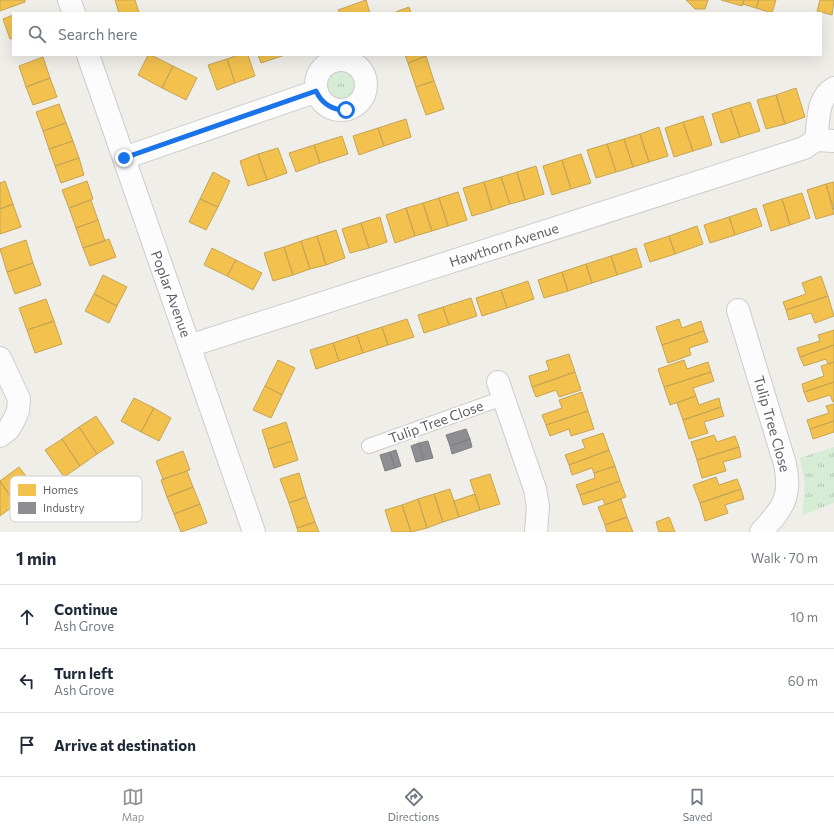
<!DOCTYPE html>
<meta charset="utf-8">
<style>
:root{--surface:#fff;--page:#f6f6f7;--text:#1f2937;--muted:#747a83;--line:#e0e1e3;--accent:#919395}
body{margin:0;font-family:Commissioner,sans-serif;background:var(--page);color:var(--text)}
.stop{position:absolute;width:12px;height:12px;margin:-9px;border:3px solid #1a73e8;border-radius:50%;background:#fff}
.stop.end{background:#1a73e8;border-color:#fff;box-shadow:0 1px 4px #0008}
.list{margin:0;padding:0;list-style:none}
h2{display:flex;justify-content:space-between;align-items:center;height:52px;margin:0;padding:0 16px;font-size:17px}
h2 small{font-size:13px;font-weight:400;color:var(--muted)}
.list li{display:grid;grid-template-columns:26px 1fr auto;gap:12px;align-items:center;box-sizing:border-box;height:64px;padding:0 16px;border-top:1px solid var(--line)}
.list b{display:block;font-size:15px;white-space:nowrap}
.list p{margin:0;font-size:13px;white-space:nowrap;color:var(--muted)}
.list em{font-size:13px;font-style:normal;color:var(--muted)}
.icon{flex:none;width:22px;height:22px;fill:none;stroke:currentColor;stroke-width:2;stroke-linecap:round;stroke-linejoin:round}
.map{position:relative;flex:none;width:834px;height:532px;overflow:hidden}
.search{position:absolute;background:var(--surface);box-shadow:0 4px 16px #0002;left:12px;right:12px;top:12px;height:44px;display:flex;align-items:center;gap:10px;box-sizing:border-box;padding:0 14px;border-radius:0px;color:var(--muted);font-size:15px}
.sheet{height:244px;background:var(--surface)}
nav{display:flex;justify-content:space-around;align-items:center;box-sizing:border-box;height:56px;border-top:1px solid var(--line);background:var(--surface);font-size:11px;color:var(--muted)}
nav a{display:grid;justify-items:center;gap:2px}
nav .on{color:var(--accent)}
.map>svg:first-child{display:block}
</style>
<div class="map">
<svg width="834" height="532" viewBox="0 0 834 532">
<defs>
<pattern id="grass-tufts" width="24" height="20" patternUnits="userSpaceOnUse"><rect width="24" height="20" fill="#d6ecd4"/><path d="M3 7l-1-3M5 7V3M7 7l1-3M15 17l-1-3M17 17v-4M19 17l1-3" fill="none" stroke="#b1c3b0"/></pattern>
</defs>
<rect width="100%" height="100%" fill="#efeee9"/>
<path fill="url(#grass-tufts)" d="M325 85a17 17 0 1 1 34 0a17 17 0 1 1-34 0Z
M 834,447 L 834,503 L 802,515 L 805,483 L 800,458 Z"/>
<path fill="#f2c14e" stroke="#c6a456" d="M 0,0 L 25,0 L 25,2 L 0,11 Z
M 115,0 L 135,0 L 139,13 L 119,13 Z
M 366,0 L 370,13 L 340,13 L 338,10 Z
M 686,0 L 708,0 L 705,9 L 695,9 Z
M 721,0 L 744,0 L 742,6 Z
M 744,0 L 759,0 L 756,8 L 743,4 Z
M 759,0 L 776,0 L 772,13 L 756,8 Z
M 820,0 L 834,0 L 832,15 L 817,11 Z
M 409,7 L 411,13 L 393,13 Z
M 13,15 L 13,38 L 10,39 L 3,19 Z
M 148,55 L 151,55 L 173,66 L 162,88 L 138,75 Z
M 238,55 L 248,55 L 255,76 L 235,83 L 227,59 Z
M 258,55 L 285,55 L 261,63 Z
M 405,55 L 425,55 L 426,56 L 408,63 Z
M 426,56 L 434,81 L 416,87 L 408,63 Z
M 43,57 L 50,78 L 26,87 L 19,66 Z
M 227,59 L 235,83 L 217,90 L 208,65 Z
M 173,66 L 197,78 L 186,100 L 162,88 Z
M 50,78 L 57,97 L 33,105 L 26,87 Z
M 434,81 L 444,109 L 426,115 L 416,87 Z
M 796,88 L 805,117 L 785,124 L 776,95 Z
M 776,95 L 785,124 L 766,129 L 757,100 Z
M 750,102 L 760,131 L 740,137 L 730,108 Z
M 59,104 L 66,123 L 43,131 L 36,112 Z
M 730,108 L 740,137 L 721,143 L 712,114 Z
M 703,116 L 712,145 L 693,151 L 683,122 Z
M 406,119 L 411,137 L 384,146 L 378,128 Z
M 683,122 L 693,151 L 674,157 L 665,128 Z
M 66,123 L 73,141 L 49,149 L 43,131 Z
M 659,127 L 668,156 L 649,162 L 640,134 Z
M 378,128 L 384,146 L 359,155 L 353,136 Z
M 640,134 L 649,162 L 633,167 L 624,139 Z
M 342,136 L 348,154 L 320,163 L 314,145 Z
M 624,139 L 633,167 L 616,172 L 607,144 Z
M 73,141 L 79,158 L 55,166 L 49,149 Z
M 607,144 L 616,172 L 596,178 L 587,150 Z
M 314,145 L 320,163 L 296,172 L 289,153 Z
M 278,148 L 287,173 L 267,180 L 258,154 Z
M 258,154 L 267,180 L 248,186 L 240,161 Z
M 581,154 L 591,183 L 571,189 L 562,160 Z
M 79,158 L 84,175 L 61,183 L 55,166 Z
M 562,160 L 571,189 L 552,195 L 543,166 Z
M 536,166 L 544,194 L 525,200 L 517,172 Z
M 213,172 L 230,181 L 218,207 L 200,199 Z
M 517,172 L 525,200 L 510,204 L 501,177 Z
M 501,177 L 510,204 L 492,210 L 484,182 Z
M 5,181 L 13,204 L 0,209 L 0,183 Z
M 87,181 L 93,199 L 69,208 L 62,190 Z
M 484,182 L 492,210 L 472,216 L 463,188 Z
M 834,182 L 834,210 L 826,184 Z
M 826,184 L 834,214 L 816,219 L 807,190 Z
M 458,192 L 467,220 L 448,226 L 439,198 Z
M 802,193 L 810,218 L 790,225 L 782,199 Z
M 439,198 L 448,226 L 432,231 L 423,203 Z
M 200,199 L 218,207 L 206,230 L 189,222 Z
M 782,199 L 790,225 L 771,231 L 763,205 Z
M 91,200 L 98,220 L 76,228 L 69,208 Z
M 423,203 L 432,231 L 415,236 L 406,208 Z
M 13,204 L 21,227 L 0,234 L 0,209 Z
M 406,208 L 415,236 L 395,243 L 386,215 Z
M 756,208 L 762,226 L 735,235 L 729,217 Z
M 380,217 L 387,242 L 369,248 L 361,223 Z
M 729,217 L 735,235 L 710,243 L 704,225 Z
M 98,220 L 105,241 L 83,248 L 76,228 Z
M 361,223 L 369,248 L 350,253 L 342,229 Z
M 697,226 L 703,244 L 675,254 L 669,236 Z
M 336,230 L 345,258 L 326,265 L 317,236 Z
M 317,236 L 326,265 L 310,269 L 301,241 Z
M 669,236 L 675,254 L 650,262 L 644,244 Z
M 109,239 L 116,257 L 90,266 L 83,248 Z
M 26,240 L 33,263 L 7,272 L 0,249 Z
M 301,241 L 310,269 L 293,275 L 284,247 Z
M 284,247 L 293,275 L 273,281 L 264,253 Z
M 212,248 L 236,260 L 227,276 L 204,265 Z
M 636,248 L 642,267 L 617,275 L 611,256 Z
M 611,256 L 617,275 L 592,283 L 586,264 Z
M 236,260 L 262,273 L 253,290 L 227,276 Z
M 33,263 L 41,285 L 15,294 L 7,272 Z
M 586,264 L 592,283 L 568,291 L 562,272 Z
M 562,272 L 568,291 L 544,298 L 538,280 Z
M 103,275 L 127,287 L 117,306 L 94,294 Z
M 821,276 L 828,296 L 786,310 L 783,302 L 806,294 L 802,283 Z
M 528,281 L 534,299 L 507,308 L 501,290 Z
M 501,290 L 507,308 L 482,316 L 476,298 Z
M 94,294 L 117,306 L 109,323 L 85,311 Z
M 828,296 L 834,316 L 815,323 L 811,313 L 789,320 L 786,310 Z
M 471,298 L 477,316 L 449,325 L 443,307 Z
M 46,299 L 54,321 L 27,330 L 19,308 Z
M 443,307 L 449,325 L 424,333 L 418,315 Z
M 407,319 L 414,337 L 388,345 L 382,327 Z
M 679,319 L 682,328 L 701,321 L 704,331 L 662,345 L 656,327 Z
M 54,321 L 62,344 L 35,353 L 27,330 Z
M 382,327 L 388,345 L 363,353 L 357,335 Z
M 834,330 L 834,345 L 800,357 L 797,348 L 820,341 L 818,335 Z
M 704,331 L 708,342 L 689,348 L 691,355 L 668,363 L 662,345 Z
M 357,335 L 363,353 L 339,361 L 333,343 Z
M 333,343 L 339,361 L 316,369 L 310,350 Z
M 834,345 L 834,362 L 828,364 L 826,359 L 804,366 L 800,357 Z
M 569,354 L 575,372 L 532,387 L 529,376 L 549,370 L 546,361 Z
M 278,360 L 295,368 L 282,395 L 265,386 Z
M 684,360 L 687,369 L 708,362 L 711,372 L 664,387 L 658,369 Z
M 834,362 L 834,382 L 804,392 L 802,384 L 824,376 L 821,366 Z
M 575,372 L 581,390 L 559,397 L 556,390 L 536,397 L 532,387 Z
M 711,372 L 714,381 L 693,388 L 696,396 L 670,405 L 664,387 Z
M 834,382 L 834,402 L 833,402 L 830,395 L 808,402 L 804,392 Z
M 265,386 L 282,395 L 271,418 L 253,410 Z
M 582,392 L 588,411 L 546,425 L 542,415 L 562,408 L 559,400 Z
M 696,396 L 699,405 L 719,398 L 721,407 L 683,420 L 677,403 Z
M 134,398 L 154,408 L 141,432 L 121,421 Z
M 834,404 L 834,421 L 810,429 L 807,420 L 829,413 L 826,406 Z
M 721,407 L 724,416 L 704,422 L 708,433 L 689,439 L 683,420 Z
M 154,408 L 171,418 L 159,441 L 141,432 Z
M 588,411 L 594,429 L 571,436 L 569,429 L 550,436 L 546,425 Z
M 96,416 L 114,443 L 97,454 L 79,427 Z
M 834,421 L 834,432 L 813,439 L 810,429 Z
M 286,422 L 292,441 L 268,449 L 262,430 Z
M 79,427 L 97,454 L 80,466 L 62,439 Z
M 603,433 L 609,450 L 569,465 L 565,455 L 585,448 L 582,440 Z
M 714,435 L 717,442 L 735,436 L 739,447 L 697,460 L 691,442 Z
M 62,439 L 80,466 L 64,477 L 45,450 Z
M 292,441 L 298,460 L 274,468 L 268,449 Z
M 739,447 L 741,457 L 723,462 L 726,471 L 702,478 L 697,460 Z
M 609,450 L 615,466 L 594,473 L 592,468 L 572,475 L 569,465 Z
M 183,451 L 190,470 L 163,479 L 156,461 Z
M 615,466 L 620,481 L 580,495 L 576,485 L 595,478 L 594,473 Z
M 19,467 L 36,489 L 16,504 L 0,481 Z
M 187,471 L 193,487 L 167,497 L 161,480 Z
M 299,473 L 306,497 L 289,503 L 280,479 Z
M 490,474 L 500,504 L 480,510 L 470,480 Z
M 716,477 L 719,485 L 737,479 L 741,489 L 700,503 L 693,485 Z
M 620,481 L 626,497 L 605,505 L 603,499 L 583,505 L 580,495 Z
M 0,482 L 16,504 L 0,516 Z
M 193,487 L 200,504 L 174,514 L 167,497 Z
M 450,489 L 459,517 L 443,522 L 434,494 Z
M 741,489 L 744,499 L 725,505 L 728,513 L 705,521 L 700,503 Z
M 434,494 L 443,522 L 427,528 L 418,499 Z
M 475,494 L 480,510 L 459,517 L 454,501 Z
M 306,497 L 315,522 L 297,528 L 289,503 Z
M 418,499 L 427,528 L 411,532 L 402,505 Z
M 621,499 L 627,517 L 605,525 L 598,507 Z
M 200,504 L 207,523 L 181,532 L 174,514 Z
M 402,505 L 411,532 L 392,532 L 385,510 Z
M 627,517 L 633,532 L 607,532 L 605,525 Z
M 669,517 L 675,532 L 659,532 L 656,522 Z
M 315,522 L 319,532 L 298,532 L 297,528 Z"/>
<path fill="#8d8d92" stroke="#7f8085" d="M 466,429 L 470,439 L 450,446 L 446,435 Z
M 470,439 L 472,447 L 452,454 L 450,446 Z
M 428,441 L 433,458 L 424,460 L 419,443 Z
M 419,443 L 424,460 L 416,462 L 411,446 Z
M 396,450 L 401,466 L 395,468 L 390,452 Z
M 390,452 L 395,468 L 385,471 L 380,455 Z"/>
<g fill="none" stroke-linecap="round" stroke-linejoin="round">
<defs>
<path id="lane" d="M 369,446 L 503,398"/>
<path id="street" d="M 69,0 L 74,13
M 88,55 L 254,532
M316 85a25 25 0 1 1 50 0a25 25 0 1 1-50 0Z
M 816,140 C 819,122 816,98 834,88
M 124,158 L 317,91
M 738,310 L 785,464 C 792,497 783,508 761,532
M 189,346 L 804,148 L 816,140 L 834,141
M 0,358 L 19,399 L 18,411 L 14,420 L 8,430 L 0,436
M 498,382 L 535,489 L 538,506 L 536,532"/>
</defs>
<use href="#lane" stroke="#cccccb" stroke-width="16"/>
<use href="#street" stroke="#cccccb" stroke-width="24"/>
<use href="#lane" stroke="#fdfcfc" stroke-width="14"/>
<use href="#street" stroke="#fdfcfc" stroke-width="22"/>
</g>
<g fill="none" stroke-linecap="round" stroke-linejoin="round">
<path stroke="#1a73e8" stroke-width="5" d="M 124,158 L 316,91 C 322,104 332,110 346,110"/>
</g>
<g text-anchor="middle" stroke-width="4" stroke-linejoin="round" paint-order="stroke">
<g font-size="14" fill="#5e6268" stroke="#fff">
<text transform="translate(504 245) rotate(-18)" y="5">Hawthorn Avenue</text>
<text transform="translate(171 294) rotate(70)" y="5">Poplar Avenue</text>
<text transform="translate(436 422) rotate(-20)" y="5">Tulip Tree Close</text>
<text transform="translate(772 424) rotate(74)" y="5">Tulip Tree Close</text>
</g>
</g>
<rect x="10" y="476" width="132" height="46" rx="6" fill="#fff" stroke="#cfd0d2" stroke-width="1"/>
<rect x="18" y="484" width="18" height="12" fill="#f2c14e"/>
<rect x="18" y="502" width="18" height="12" fill="#8d8d92"/>
<g font-size="11" fill="#5e6268">
<text x="43" y="494">Homes</text>
<text x="43" y="512">Industry</text>
</g>
</svg>
<div class="stop" style="left:346px;top:110px"></div>
<div class="stop end" style="left:124px;top:158px"></div>
<div class="search"><svg class="icon" aria-label="search" viewBox="0 0 24 24"><circle cx="10" cy="10" r="6"/><path d="M15 15l6 6"/></svg>Search here</div>
</div>
<section class="sheet">
<h2>1 min<small>Walk · 70 m</small></h2>
<ul class="list">
<li><svg class="icon" aria-label="ahead" viewBox="0 0 24 24"><path d="M12 20V5M6 11l6-6 6 6"/></svg><div><b>Continue</b><p>Ash Grove</p></div><em>10 m</em></li>
<li><svg class="icon" aria-label="left" viewBox="0 0 24 24"><path d="M17 20v-9H6M10 6l-5 5 5 5"/></svg><div><b>Turn left</b><p>Ash Grove</p></div><em>60 m</em></li>
<li><svg class="icon" aria-label="arrive" viewBox="0 0 24 24"><path d="M6 21V4h12l-3 4 3 4H6"/></svg><div><b>Arrive at destination</b></div></li>
</ul>
</section>
<nav>
<a class="on"><svg class="icon" aria-label="map" viewBox="0 0 24 24"><path d="M3 6l6-2 6 2 6-2v14l-6 2-6-2-6 2zM9 4v14M15 6v14"/></svg>Map</a>
<a><svg class="icon" aria-label="directions" viewBox="0 0 24 24"><path d="M12 3l9 9-9 9-9-9zM9 14v-3h6M13 9l2 2-2 2"/></svg>Directions</a>
<a><svg class="icon" aria-label="saved" viewBox="0 0 24 24"><path d="M7 4h10v16l-5-4-5 4z"/></svg>Saved</a>
</nav>
